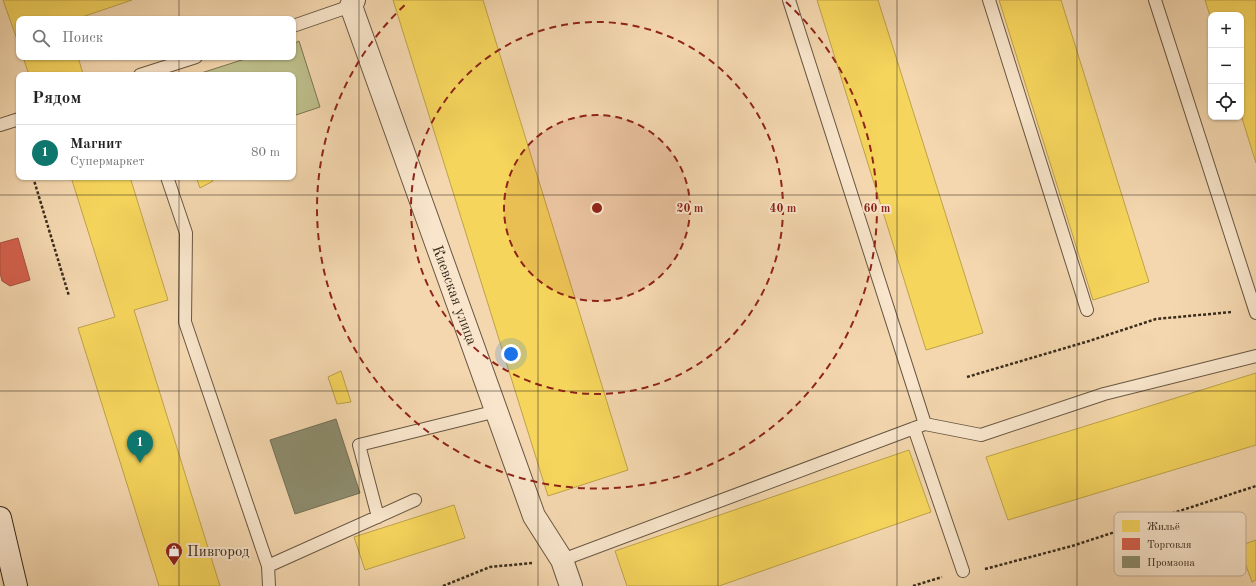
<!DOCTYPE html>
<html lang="ru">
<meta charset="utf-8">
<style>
:root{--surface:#fff;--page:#f2f2f2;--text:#222;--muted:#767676;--line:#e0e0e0;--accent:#0f766e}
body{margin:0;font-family:"Old Standard TT",serif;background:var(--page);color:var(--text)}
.controls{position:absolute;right:12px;top:12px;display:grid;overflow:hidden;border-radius:8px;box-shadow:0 1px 3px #0004}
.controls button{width:36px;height:36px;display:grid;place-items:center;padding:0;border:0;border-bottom:1px solid var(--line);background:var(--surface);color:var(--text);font:20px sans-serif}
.you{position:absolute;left:511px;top:354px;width:14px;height:14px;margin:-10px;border:3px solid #fff;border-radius:50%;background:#1a73e8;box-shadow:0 0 0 6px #1a73e833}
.badge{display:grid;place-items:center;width:26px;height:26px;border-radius:50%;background:var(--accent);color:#fff;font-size:13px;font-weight:700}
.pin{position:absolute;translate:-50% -33px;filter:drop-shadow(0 1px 2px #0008)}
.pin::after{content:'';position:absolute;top:21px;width:14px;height:12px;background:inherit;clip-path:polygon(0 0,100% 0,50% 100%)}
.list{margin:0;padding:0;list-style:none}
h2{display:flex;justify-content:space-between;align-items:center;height:52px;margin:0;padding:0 16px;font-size:17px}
h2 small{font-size:13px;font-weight:400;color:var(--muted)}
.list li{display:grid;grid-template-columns:26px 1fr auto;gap:12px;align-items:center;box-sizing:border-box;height:56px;padding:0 16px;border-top:1px solid var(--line)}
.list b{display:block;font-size:15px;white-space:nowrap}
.list p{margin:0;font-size:13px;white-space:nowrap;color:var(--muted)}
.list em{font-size:13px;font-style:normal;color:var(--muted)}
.icon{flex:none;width:22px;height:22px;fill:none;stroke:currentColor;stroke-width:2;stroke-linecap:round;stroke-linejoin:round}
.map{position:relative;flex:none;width:1256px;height:586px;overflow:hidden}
.search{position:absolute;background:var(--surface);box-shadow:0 1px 3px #0004;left:16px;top:16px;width:280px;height:44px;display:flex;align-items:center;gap:10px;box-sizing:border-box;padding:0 14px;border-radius:8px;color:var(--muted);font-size:15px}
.panel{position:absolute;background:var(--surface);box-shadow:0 1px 3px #0004;left:16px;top:72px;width:280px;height:108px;border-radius:8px}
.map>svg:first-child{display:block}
</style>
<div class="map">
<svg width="1256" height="586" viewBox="0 0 1256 586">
<rect width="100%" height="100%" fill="#f4d7af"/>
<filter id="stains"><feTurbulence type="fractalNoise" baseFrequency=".005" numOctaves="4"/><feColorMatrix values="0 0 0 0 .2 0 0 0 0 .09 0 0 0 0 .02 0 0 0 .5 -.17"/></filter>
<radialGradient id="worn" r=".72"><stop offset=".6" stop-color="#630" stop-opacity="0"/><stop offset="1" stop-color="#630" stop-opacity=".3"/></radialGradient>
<path fill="#bdbe8a" stroke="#7b7554" d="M 299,41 L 320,107 L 293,116 L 293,75 L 195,75 L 251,57 L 293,57 L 293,44 Z"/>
<path fill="#f6d55c" stroke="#bda249" d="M 3,0 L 132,0 L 76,19 L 19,19 L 19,45 Z
M 393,0 L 483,0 L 628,470 L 548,496 Z
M 817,0 L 878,0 L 983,333 L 926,350 Z
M 999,0 L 1061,0 L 1149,282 L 1093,300 Z
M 1205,0 L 1256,0 L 1256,163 L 1241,115 L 1241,15 L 1211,15 L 1211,19 Z
M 23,57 L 78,57 L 83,74 L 79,75 L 29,75 Z
M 71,177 L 130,177 L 168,300 L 134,310 L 220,586 L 159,586 L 78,328 L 115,317 Z
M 196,177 L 211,177 L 213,181 L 200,188 Z
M 341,371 L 351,402 L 337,404 L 328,377 Z
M 1256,373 L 1256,445 L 1008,520 L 986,457 Z
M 909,450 L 931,512 L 719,586 L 627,586 L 615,551 Z
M 454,505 L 465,538 L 365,570 L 354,537 Z
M 1256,540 L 1256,580 L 1252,582 L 1239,546 Z"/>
<path fill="#d6604d" stroke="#a7503f" d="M 18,238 L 30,280 L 10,286 L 2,281 L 0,273 L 0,243 Z"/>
<path fill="#8c8c6e" stroke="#736f56" d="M 336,419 L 360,493 L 295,514 L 270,440 Z"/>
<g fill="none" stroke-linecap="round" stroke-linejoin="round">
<defs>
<path id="service" d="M 789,0 L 925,424
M 989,0 L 1087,310
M 1155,0 L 1256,313
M 293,26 L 351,6
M 140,75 L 196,57
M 0,125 L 19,119
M 167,177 L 186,233 L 185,322 L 268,566 L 269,586
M 914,428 L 963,571
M 378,517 L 359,445 L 497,411
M 562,560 L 925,424 L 981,435 L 1104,394 L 1256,356
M 268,566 L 415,500"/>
<path id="minor" d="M 354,0 L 351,6 L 534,516 L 562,560 L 571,586"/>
<path id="secondary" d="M 0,518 L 16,586"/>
</defs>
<use href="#service" stroke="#685742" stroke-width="14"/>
<use href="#minor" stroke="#685742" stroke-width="24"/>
<use href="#secondary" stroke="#392c1d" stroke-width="24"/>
<path stroke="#392c1d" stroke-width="2.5" stroke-dasharray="3 2" stroke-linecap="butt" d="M 33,177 L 69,296
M 967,377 L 1089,341 L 1156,319 L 1232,312
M 985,569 L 1072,546 L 1256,486
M 443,586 L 490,567 L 532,563
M 913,586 L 942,577"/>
<use href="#service" stroke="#f8e5cb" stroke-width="12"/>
<use href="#minor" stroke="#f8e5cb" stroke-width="22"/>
<use href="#secondary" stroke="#f8e5cb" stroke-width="22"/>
</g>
<path fill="none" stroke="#392c1d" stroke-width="1" stroke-opacity="0.55" d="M 179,0 L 179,19M 359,0 L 359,586M 538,0 L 538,586M 718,0 L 718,586M 897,0 L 897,586M 1077,0 L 1077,586M 179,57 L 179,75M 179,177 L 179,586M 0,195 L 1256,195M 0,391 L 1256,391"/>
<circle cx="597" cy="208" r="93" fill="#8f2418" fill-opacity=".12"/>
<g fill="none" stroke="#8f2418" stroke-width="2" stroke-dasharray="7 5">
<circle cx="597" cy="208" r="93"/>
<circle cx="597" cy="208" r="186"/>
<path d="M786 2A280 280 0 1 1 408 2"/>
</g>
<defs>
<symbol id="shop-pin" viewBox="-11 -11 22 30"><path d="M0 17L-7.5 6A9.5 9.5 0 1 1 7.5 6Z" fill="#8f2418" stroke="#f8e5cb"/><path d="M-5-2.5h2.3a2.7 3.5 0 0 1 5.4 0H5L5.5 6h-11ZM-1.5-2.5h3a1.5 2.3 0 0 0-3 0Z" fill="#fff"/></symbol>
</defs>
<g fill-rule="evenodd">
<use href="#shop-pin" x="164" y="541" width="20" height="27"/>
</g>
<g text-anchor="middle" stroke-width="4" stroke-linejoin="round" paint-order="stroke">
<g font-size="15" fill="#392c1d" stroke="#f8e5cb">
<text transform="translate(455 295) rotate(70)" y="5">Киевская улица</text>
</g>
<g font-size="15" fill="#392c1d" stroke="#f8e5cb" text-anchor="start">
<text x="187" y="556">Пивгород</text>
</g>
</g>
<rect x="1114" y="512" width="132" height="64" rx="6" fill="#f8e5cb" stroke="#bfae97" stroke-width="1"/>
<rect x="1122" y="520" width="18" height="12" fill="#f6d55c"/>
<rect x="1122" y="538" width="18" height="12" fill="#d6604d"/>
<rect x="1122" y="556" width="18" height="12" fill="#8c8c6e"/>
<g font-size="11" fill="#392c1d">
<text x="1147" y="530">Жильё</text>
<text x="1147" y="548">Торговля</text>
<text x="1147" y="566">Промзона</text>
</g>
<circle cx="597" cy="208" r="6" fill="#8f2418" stroke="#f8e5cb" stroke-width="2"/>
<g font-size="12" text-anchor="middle" font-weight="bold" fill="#8f2418" stroke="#f8e5cb" stroke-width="4" stroke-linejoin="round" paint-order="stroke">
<text x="690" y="212">20 m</text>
<text x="783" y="212">40 m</text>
<text x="877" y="212">60 m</text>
</g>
<rect width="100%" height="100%" filter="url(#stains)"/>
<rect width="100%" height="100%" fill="url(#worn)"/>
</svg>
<div class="controls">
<button>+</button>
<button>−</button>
<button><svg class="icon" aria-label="locate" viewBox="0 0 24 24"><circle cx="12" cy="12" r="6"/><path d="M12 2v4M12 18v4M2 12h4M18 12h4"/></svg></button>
</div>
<div class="you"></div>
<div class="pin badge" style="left:140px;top:463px">1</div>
<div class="search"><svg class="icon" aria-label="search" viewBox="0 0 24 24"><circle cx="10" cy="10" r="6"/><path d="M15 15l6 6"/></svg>Поиск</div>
<section class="panel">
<h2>Рядом<small></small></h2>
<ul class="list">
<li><span class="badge">1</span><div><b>Магнит</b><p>Супермаркет</p></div><em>80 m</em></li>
</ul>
</section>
</div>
